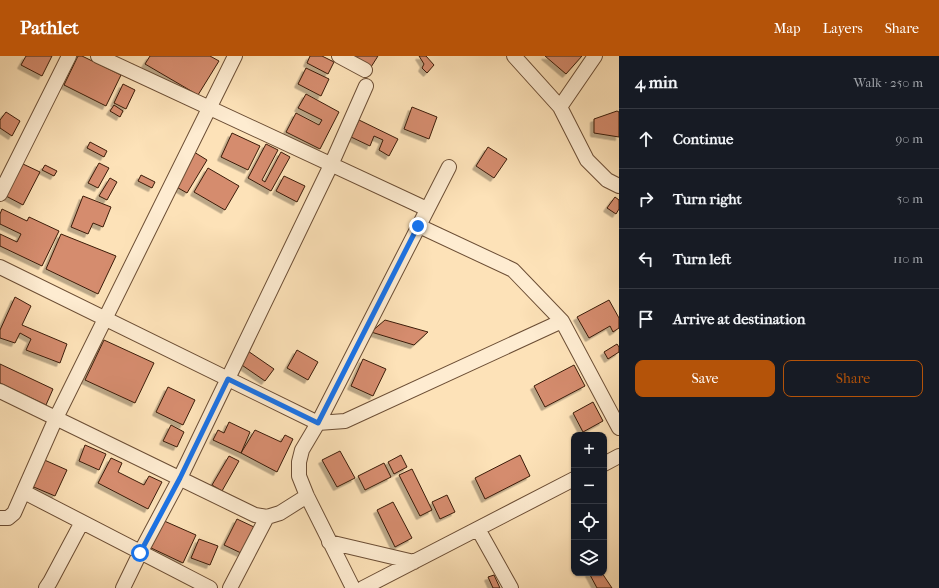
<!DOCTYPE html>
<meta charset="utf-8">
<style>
:root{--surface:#171b24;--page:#20242c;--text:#f1f3f6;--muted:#9ea1a6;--line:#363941;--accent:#b45309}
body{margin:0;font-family:"IM FELL French Canon",serif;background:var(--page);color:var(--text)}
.controls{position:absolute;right:12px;bottom:12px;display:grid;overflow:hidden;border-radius:8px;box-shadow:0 1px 3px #0004}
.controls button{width:36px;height:36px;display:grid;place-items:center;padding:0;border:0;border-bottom:1px solid var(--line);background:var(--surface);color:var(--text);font:20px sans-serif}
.stop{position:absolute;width:12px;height:12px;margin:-9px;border:3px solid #1a73e8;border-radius:50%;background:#fff}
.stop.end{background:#1a73e8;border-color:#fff;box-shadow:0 1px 4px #0008}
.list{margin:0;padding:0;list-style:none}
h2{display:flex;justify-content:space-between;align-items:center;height:52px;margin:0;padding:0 16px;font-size:17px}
h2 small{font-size:13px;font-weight:400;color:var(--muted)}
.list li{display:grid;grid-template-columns:26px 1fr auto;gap:12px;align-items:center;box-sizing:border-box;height:60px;padding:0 16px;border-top:1px solid var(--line)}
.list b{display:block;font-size:15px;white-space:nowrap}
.list em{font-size:13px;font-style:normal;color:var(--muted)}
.actions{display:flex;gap:8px;padding:12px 16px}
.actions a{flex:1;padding:9px 0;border:1px solid var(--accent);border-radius:8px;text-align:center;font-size:14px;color:var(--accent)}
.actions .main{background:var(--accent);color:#fff}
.icon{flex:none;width:22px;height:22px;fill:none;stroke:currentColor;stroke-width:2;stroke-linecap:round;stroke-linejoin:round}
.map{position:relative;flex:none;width:619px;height:532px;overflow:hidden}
header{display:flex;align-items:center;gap:24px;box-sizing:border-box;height:56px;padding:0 20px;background:var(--accent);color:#fff}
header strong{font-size:19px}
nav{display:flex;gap:22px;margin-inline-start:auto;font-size:14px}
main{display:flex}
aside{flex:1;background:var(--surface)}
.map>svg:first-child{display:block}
</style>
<header>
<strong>Pathlet</strong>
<nav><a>Map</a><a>Layers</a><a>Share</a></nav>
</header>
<main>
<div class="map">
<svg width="619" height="532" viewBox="0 0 619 532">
<defs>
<filter id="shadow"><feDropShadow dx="-3.5" dy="3.5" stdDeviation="0" flood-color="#0004"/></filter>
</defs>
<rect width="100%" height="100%" fill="#fde2b8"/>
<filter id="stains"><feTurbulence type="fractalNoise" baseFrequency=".005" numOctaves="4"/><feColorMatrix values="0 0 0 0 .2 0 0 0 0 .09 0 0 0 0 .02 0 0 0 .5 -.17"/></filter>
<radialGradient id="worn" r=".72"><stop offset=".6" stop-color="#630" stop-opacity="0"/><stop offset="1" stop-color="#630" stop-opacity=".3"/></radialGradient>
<path fill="#d58c6e" stroke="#3b1c09" filter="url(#shadow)" d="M 26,0 L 52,0 L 42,20 L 21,9 Z
M 78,0 L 82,0 L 121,19 L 106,50 L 64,29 Z
M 150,0 L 210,0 L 219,5 L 198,39 L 145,8 Z
M 310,0 L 322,0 L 334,6 L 328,18 L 307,7 Z
M 354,0 L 378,0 L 371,11 Z
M 419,0 L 426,0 L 434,9 L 427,17 L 422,12 L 424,8 Z
M 545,0 L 582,0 L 566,18 Z
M 306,12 L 329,23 L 321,40 L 298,28 Z
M 123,28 L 135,34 L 126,53 L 114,47 Z
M 306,38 L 339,56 L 320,93 L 286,76 L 296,57 L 319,69 L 322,64 L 298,52 Z
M 114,49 L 123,55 L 120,61 L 110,55 Z
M 412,51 L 437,61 L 429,83 L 404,73 Z
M 617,55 L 619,56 L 619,81 L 594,77 L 594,63 Z
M 6,56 L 20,65 L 12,80 L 0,72 L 0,64 Z
M 359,64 L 398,83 L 389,100 L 379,94 L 383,84 L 374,80 L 370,90 L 351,81 Z
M 232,77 L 260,90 L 248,114 L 221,101 Z
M 90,86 L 107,95 L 104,101 L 87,92 Z
M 266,88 L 278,94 L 262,124 L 265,126 L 281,96 L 290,101 L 271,135 L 248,122 Z
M 488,91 L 507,103 L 494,122 L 476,110 Z
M 194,96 L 207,104 L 187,137 L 173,129 Z
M 99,107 L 109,112 L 98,132 L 88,127 Z
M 23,108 L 40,116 L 23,149 L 6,140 Z
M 45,109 L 57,115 L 54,120 L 42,114 Z
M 208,112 L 239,130 L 225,154 L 194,136 Z
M 141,119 L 155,126 L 152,132 L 138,125 Z
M 284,120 L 305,130 L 297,146 L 276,135 Z
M 110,122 L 117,126 L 107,144 L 99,140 Z
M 83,140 L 111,151 L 103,171 L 93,167 L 88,178 L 71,171 Z
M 615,141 L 619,144 L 619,153 L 616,158 L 607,152 Z
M 2,153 L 27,165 L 29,161 L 59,175 L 42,210 L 0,190 L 0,178 L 17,186 L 21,178 L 0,168 L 0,158 Z
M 61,178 L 116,200 L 98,238 L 46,213 Z
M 15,241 L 31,250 L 22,269 L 67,288 L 60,307 L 26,294 L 31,283 L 20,277 L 15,287 L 0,282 L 0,274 Z
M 609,244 L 619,262 L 619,272 L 613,276 L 610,270 L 589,282 L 577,261 Z
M 385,264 L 428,276 L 414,289 L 371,276 Z
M 104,284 L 154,307 L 135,347 L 85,324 Z
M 617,288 L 619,291 L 619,296 L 608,303 L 604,296 Z
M 245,293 L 274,313 L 265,325 L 236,305 Z
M 297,294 L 318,306 L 308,324 L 287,312 Z
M 363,303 L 386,313 L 373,340 L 351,330 Z
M 0,308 L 53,333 L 46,349 L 0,327 Z
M 574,309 L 585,330 L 545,351 L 534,330 Z
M 168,331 L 195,344 L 183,369 L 156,356 Z
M 593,346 L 603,365 L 583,376 L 573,357 Z
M 229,366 L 250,376 L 241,397 L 213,384 L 218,374 L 224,377 Z
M 171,369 L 184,376 L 177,391 L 163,385 Z
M 255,374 L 281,386 L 285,379 L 293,383 L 277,416 L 241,397 Z
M 85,389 L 106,398 L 99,414 L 79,405 Z
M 340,395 L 355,422 L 337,431 L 322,404 Z
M 401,399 L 407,411 L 394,418 L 388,406 Z
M 520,399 L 530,420 L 485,443 L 475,422 Z
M 229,400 L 239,405 L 222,435 L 212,429 Z
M 40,402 L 67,414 L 55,440 L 29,429 Z
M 111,402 L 122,407 L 118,416 L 144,429 L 149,420 L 162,426 L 148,453 L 98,427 Z
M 384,407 L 391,421 L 365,434 L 358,420 Z
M 412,413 L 432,454 L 420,460 L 399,419 Z
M 447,439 L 455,456 L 440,463 L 432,446 Z
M 393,446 L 412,482 L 395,491 L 377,454 Z
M 237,463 L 254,471 L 241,497 L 224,489 Z
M 162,464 L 196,479 L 183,507 L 149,491 Z
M 199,483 L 218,490 L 210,509 L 191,502 Z
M 589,517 L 602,517 L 612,532 L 597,532 Z
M 494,519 L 500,532 L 493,532 L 488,521 Z"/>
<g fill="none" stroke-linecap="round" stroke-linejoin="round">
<defs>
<path id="street" d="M 98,0 L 427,153
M 339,0 L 365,14
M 514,0 L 560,51 L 587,104 L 607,124 L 619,130
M 560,51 L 595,0
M 0,138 L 69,0
M 419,170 L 513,214 L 562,265 L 619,372
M 0,211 L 318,367 L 345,365 L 562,265
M 0,335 L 255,459 L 267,461 L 280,457 L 307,440
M 604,408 L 619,400
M 24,436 L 210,532
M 0,462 L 8,462 L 14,457 L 56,362 L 235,0
M 478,473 L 511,532
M 329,486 L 414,506
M 46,532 L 50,526 L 82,466
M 123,532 L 140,497 L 180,422 L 331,109 L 366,30
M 230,532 L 267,461
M 353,532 L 307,440 L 299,420 L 299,406 L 302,394 L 318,367 L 449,111
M 363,532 L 574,423"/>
</defs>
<use href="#street" stroke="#6c4e35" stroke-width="16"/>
<use href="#street" stroke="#feecd1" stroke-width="14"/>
</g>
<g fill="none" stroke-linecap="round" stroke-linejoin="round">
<path stroke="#1a73e8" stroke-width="5" d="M 140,497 L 180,422 L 228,323 L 318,367 L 418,170"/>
</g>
<rect width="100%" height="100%" filter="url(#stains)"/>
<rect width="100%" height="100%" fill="url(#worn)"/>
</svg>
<div class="controls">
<button>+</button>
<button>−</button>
<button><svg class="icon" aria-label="locate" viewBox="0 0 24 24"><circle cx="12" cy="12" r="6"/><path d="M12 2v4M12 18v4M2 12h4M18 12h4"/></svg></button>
<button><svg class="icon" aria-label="layers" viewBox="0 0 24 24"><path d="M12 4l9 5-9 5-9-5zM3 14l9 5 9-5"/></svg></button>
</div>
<div class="stop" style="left:140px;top:497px"></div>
<div class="stop end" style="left:418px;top:170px"></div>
</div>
<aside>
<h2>4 min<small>Walk · 250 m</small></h2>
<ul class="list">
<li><svg class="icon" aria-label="ahead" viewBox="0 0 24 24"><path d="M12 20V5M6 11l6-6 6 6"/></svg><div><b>Continue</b></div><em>90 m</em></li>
<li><svg class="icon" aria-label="right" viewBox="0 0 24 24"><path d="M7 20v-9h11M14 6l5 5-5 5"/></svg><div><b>Turn right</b></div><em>50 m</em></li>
<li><svg class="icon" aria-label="left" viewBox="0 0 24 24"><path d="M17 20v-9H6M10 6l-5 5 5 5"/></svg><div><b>Turn left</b></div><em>110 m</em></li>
<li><svg class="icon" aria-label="arrive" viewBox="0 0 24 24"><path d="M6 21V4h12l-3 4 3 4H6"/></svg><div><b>Arrive at destination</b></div></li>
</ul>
<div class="actions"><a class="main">Save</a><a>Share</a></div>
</aside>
</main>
